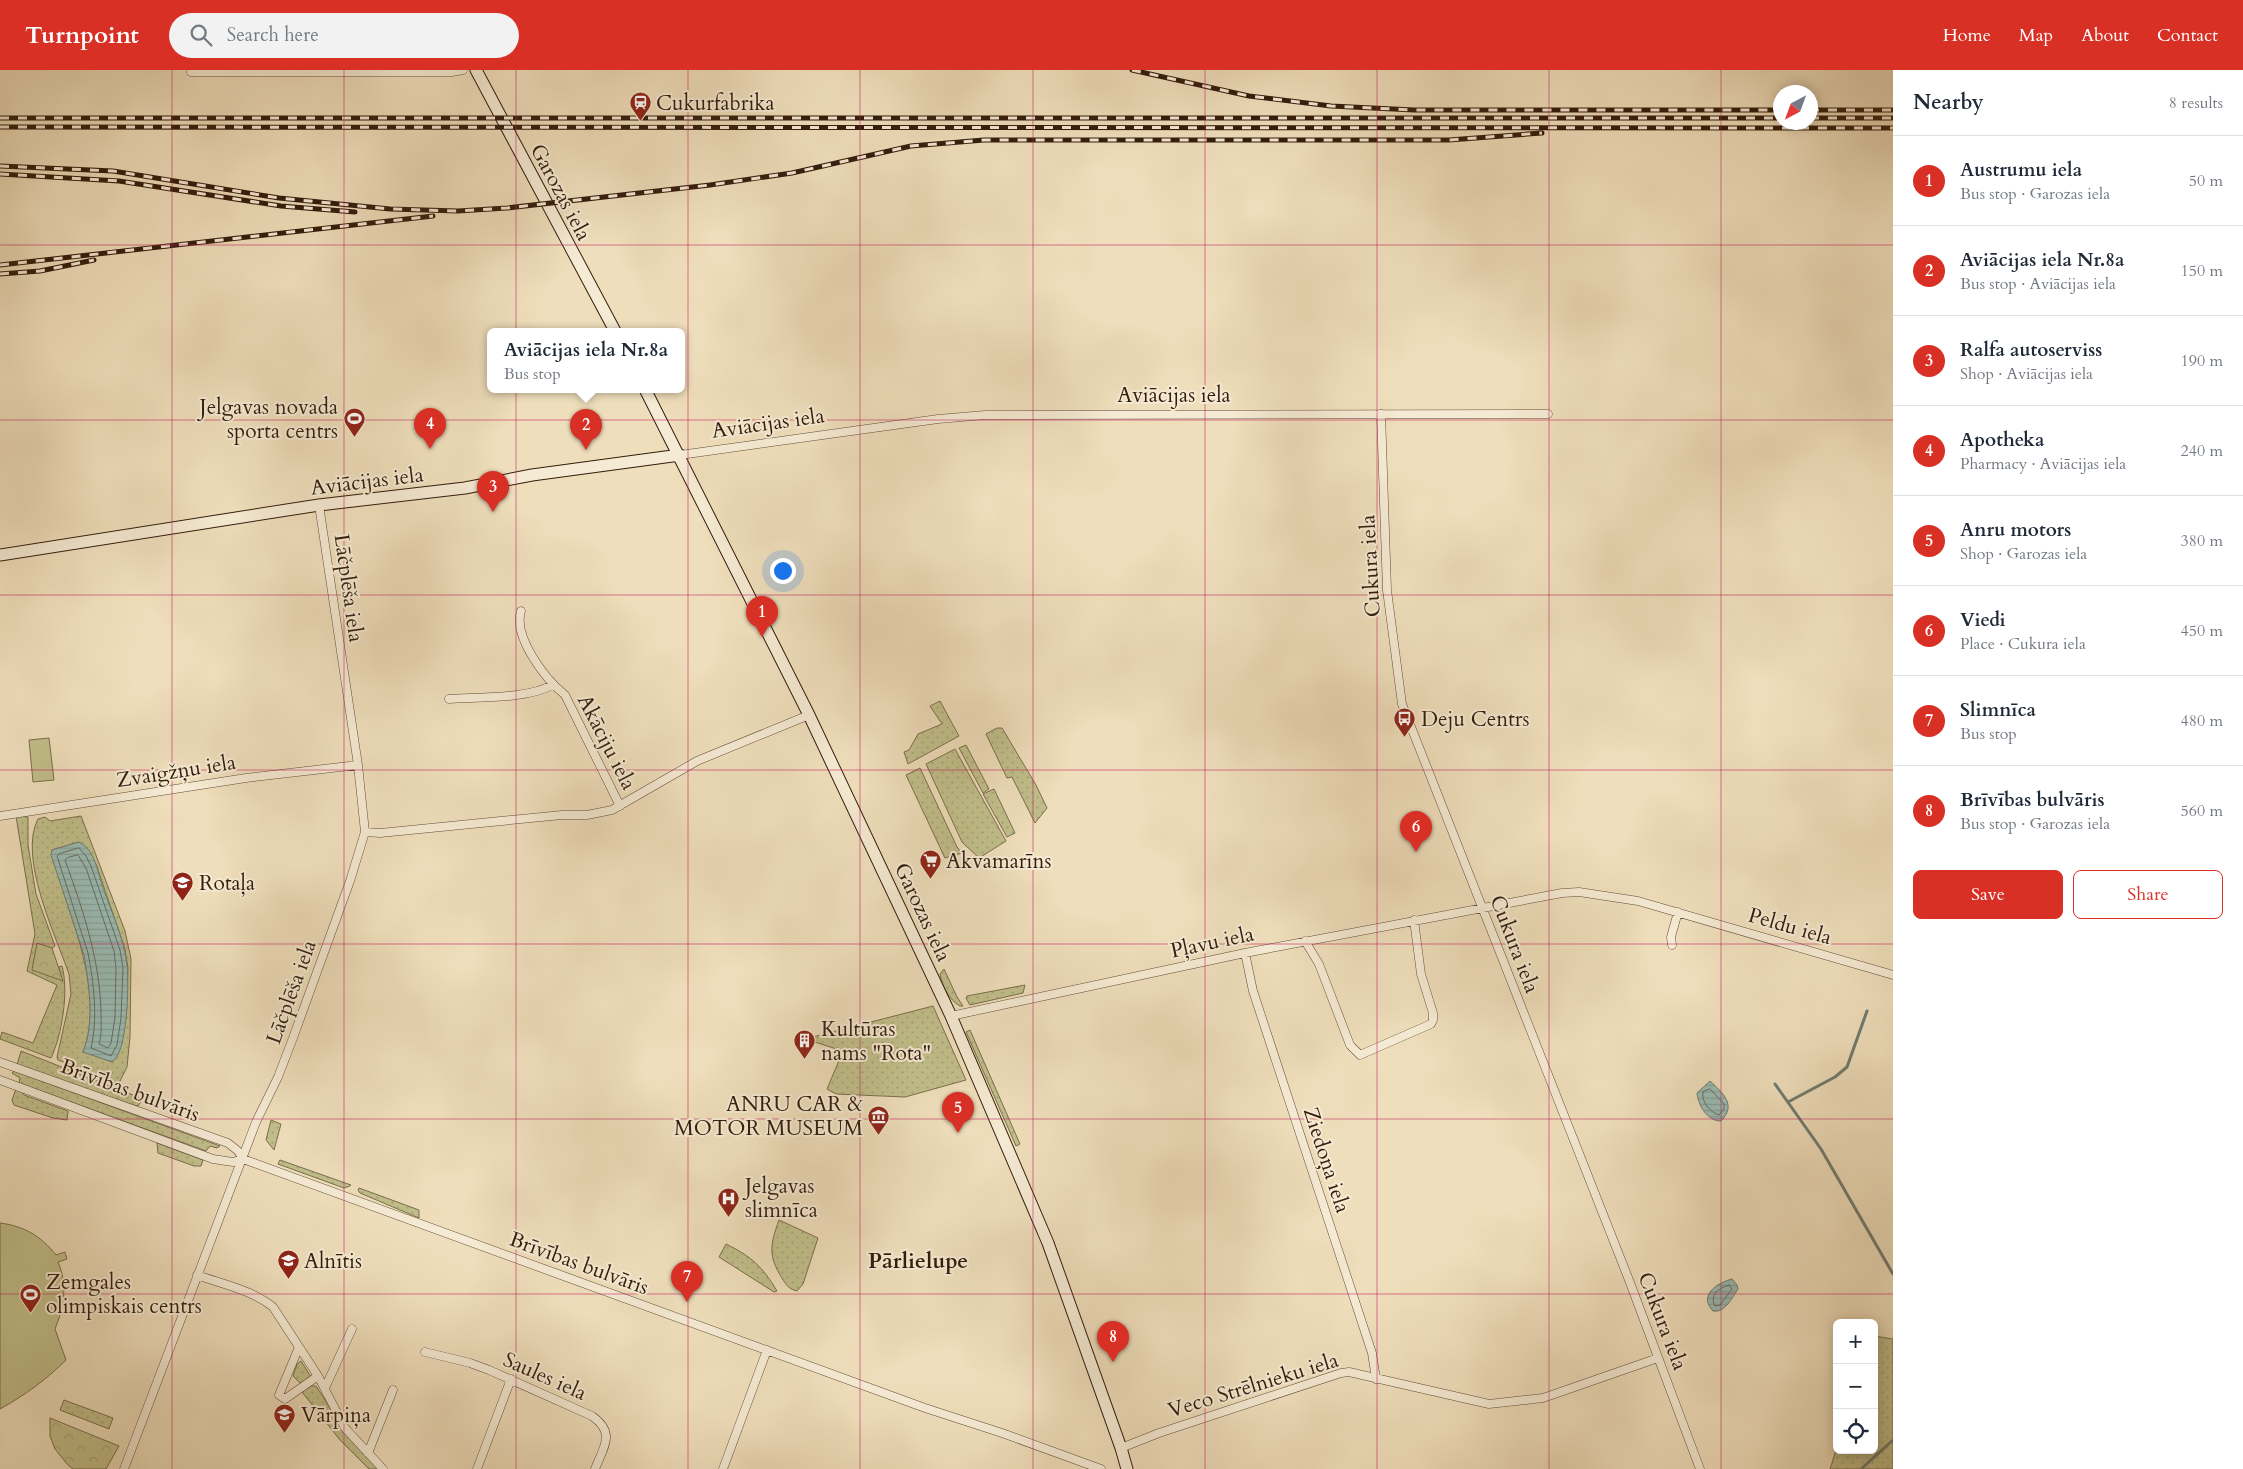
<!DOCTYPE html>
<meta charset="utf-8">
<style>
:root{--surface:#fff;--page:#f2f2f3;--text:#1f2937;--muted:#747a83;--line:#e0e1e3;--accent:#d93025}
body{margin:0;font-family:Cardo,serif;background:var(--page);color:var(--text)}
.controls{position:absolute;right:15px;bottom:15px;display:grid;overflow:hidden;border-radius:8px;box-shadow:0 2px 12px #0003}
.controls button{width:45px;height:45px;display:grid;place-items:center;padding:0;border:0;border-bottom:1px solid var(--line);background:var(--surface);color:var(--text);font:25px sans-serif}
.compass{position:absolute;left:1773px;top:15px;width:45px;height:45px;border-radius:50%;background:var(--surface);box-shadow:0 2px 12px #0003;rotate:221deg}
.you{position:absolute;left:782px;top:500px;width:18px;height:18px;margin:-12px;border:4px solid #fff;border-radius:50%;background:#1a73e8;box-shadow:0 0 0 8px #1a73e833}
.badge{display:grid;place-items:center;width:32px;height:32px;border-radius:50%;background:var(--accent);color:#fff;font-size:16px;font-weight:700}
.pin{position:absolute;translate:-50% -41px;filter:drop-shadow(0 1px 2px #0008)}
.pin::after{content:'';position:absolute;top:26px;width:18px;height:15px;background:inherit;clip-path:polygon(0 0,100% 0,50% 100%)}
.popup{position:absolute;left:487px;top:258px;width:198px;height:65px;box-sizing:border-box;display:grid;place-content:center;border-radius:8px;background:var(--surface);filter:drop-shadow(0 1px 4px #0005);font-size:16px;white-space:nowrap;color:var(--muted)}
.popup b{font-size:19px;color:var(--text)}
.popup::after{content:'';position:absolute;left:50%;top:100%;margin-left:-10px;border:10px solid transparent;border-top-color:var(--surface)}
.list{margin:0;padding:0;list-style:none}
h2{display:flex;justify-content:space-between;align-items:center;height:65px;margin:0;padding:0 20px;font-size:21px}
h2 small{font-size:16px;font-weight:400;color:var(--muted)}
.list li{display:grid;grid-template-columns:32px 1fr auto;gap:15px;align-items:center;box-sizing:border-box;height:90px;padding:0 20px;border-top:1px solid var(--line)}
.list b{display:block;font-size:19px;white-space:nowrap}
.list p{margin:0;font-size:16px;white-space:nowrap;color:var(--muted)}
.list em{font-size:16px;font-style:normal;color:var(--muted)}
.actions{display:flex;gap:10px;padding:15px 20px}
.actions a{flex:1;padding:11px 0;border:1px solid var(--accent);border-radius:8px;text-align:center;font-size:18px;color:var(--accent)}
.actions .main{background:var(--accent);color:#fff}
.icon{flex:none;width:28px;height:28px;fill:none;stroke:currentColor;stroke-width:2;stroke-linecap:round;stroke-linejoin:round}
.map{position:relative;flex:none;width:1893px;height:1399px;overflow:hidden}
header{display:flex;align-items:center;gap:30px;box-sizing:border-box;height:70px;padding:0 25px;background:var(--accent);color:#fff}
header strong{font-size:24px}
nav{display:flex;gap:28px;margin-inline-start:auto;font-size:18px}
.search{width:350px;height:45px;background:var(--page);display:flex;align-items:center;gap:12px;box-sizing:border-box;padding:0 18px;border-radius:28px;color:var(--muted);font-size:19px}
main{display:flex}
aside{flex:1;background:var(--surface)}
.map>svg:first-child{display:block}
</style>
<header>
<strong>Turnpoint</strong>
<div class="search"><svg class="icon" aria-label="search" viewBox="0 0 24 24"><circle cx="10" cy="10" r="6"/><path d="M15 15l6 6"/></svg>Search here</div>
<nav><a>Home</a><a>Map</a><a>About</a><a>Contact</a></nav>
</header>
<main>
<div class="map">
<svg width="1893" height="1399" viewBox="0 0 1893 1399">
<defs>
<pattern id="grass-dots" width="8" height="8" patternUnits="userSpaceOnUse" patternTransform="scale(1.25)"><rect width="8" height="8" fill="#c1bf8b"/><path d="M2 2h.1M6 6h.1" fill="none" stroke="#a6a477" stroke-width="1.8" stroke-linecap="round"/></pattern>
<pattern id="park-crowns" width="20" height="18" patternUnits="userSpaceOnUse" patternTransform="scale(1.25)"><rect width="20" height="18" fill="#c1bf8b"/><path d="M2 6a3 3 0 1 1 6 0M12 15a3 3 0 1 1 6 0" fill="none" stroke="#a6a477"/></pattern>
<pattern id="water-rules" width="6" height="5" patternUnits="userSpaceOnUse" patternTransform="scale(1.25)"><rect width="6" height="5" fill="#9abcb4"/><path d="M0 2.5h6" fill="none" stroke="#85a19a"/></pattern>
</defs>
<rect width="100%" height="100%" fill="#efdebb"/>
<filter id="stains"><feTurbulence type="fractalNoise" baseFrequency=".004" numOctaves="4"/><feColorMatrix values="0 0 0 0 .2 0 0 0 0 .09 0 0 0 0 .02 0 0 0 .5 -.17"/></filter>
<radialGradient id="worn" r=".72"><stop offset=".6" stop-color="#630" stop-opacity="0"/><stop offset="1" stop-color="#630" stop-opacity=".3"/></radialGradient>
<path fill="url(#grass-dots)" stroke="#7a6e4c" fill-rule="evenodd" d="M 940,631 L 959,666 L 908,694 L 904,682 L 909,680 L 918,664 L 942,654 L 930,636 Z
M 997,658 L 1002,658 L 1036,715 L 1047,738 L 1035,753 L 1012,707 L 1007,708 L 986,664 Z
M 966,675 L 989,719 L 983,723 L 959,678 Z
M 955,679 L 1006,771 L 979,788 L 962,772 L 926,694 Z
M 920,698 L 957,777 L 962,783 L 945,788 L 906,705 Z
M 994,719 L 1015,763 L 1007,767 L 983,724 Z
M 16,746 L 28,747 L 28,775 L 36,824 L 55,876 L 52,878 L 37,874 L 62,911 L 59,897 L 62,896 C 69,921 62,965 51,988 L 0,969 L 2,962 L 33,973 L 57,915 L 27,901 L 35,864 Z
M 81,746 L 125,861 L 131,889 L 130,967 L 127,997 L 118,1015 L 94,1003 L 58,990 L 57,987 L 71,924 L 69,904 C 55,864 18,787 38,749 L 45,747 L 50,751 ZM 79,772 L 96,794 L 125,879 L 128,898 L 126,949 L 83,982 C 107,920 66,842 52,780 Z
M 944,899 L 957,927 L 963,936 L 960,936 C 949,930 942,916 940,904 Z
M 1025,915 L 1023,923 L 970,935 L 966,928 L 967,926 Z
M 933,936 L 966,1010 L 905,1027 L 836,1024 L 827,1019 L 843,981 L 805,969 Z
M 970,960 L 1020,1074 L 1016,1076 L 966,962 Z
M 21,981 L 143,1029 L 138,1036 L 133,1035 L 17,995 Z
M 14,1001 L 220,1076 L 217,1078 L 210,1076 L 206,1081 L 19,1013 L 20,1008 L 12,1003 Z
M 16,1019 L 21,1020 L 24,1025 L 68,1041 L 67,1050 L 53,1048 L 14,1035 L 12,1030 Z
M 271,1050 L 281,1054 L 274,1080 L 266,1070 Z
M 157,1073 L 203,1090 L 201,1096 L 194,1096 L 158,1083 Z
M 280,1090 L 351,1115 L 350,1116 L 344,1118 L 278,1094 Z
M 359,1118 L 419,1140 L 419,1148 L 360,1123 L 358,1120 Z
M 779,1150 L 818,1168 L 803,1214 L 797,1221 C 789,1219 786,1215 782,1208 C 768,1186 770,1175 779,1150 Z
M 726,1174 C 752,1187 762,1196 777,1221 L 774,1222 L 719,1187 Z
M 1874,1266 L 1893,1269 L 1893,1399 L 1830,1399 L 1837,1377 L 1837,1380 L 1874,1380 Z
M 301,1291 L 311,1307 L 300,1313 L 293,1306 L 297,1294 Z
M 311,1316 L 316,1316 L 346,1363 L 379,1399 L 369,1399 L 340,1370 L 302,1322 Z
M 64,1330 L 113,1348 L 109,1359 L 60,1340 Z"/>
<path fill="url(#park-crowns)" stroke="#7a6e4c" d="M 37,873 L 52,878 L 63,911 L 32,900 Z
M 50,1348 L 119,1376 L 106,1399 L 73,1399 L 67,1394 L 55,1379 L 50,1366 Z"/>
<path fill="#c1bf8b" stroke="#7a6e4c" d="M 49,668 L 54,710 L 33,712 L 29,670 Z
M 0,1153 C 24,1156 41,1166 56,1185 L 65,1182 L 67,1189 L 58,1192 C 68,1215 64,1237 55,1259 L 66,1290 C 46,1310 25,1325 0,1339 Z"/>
<path fill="url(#water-rules)" stroke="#717c71" d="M 79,772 C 84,775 87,777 90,782 C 97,793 99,806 103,818 C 112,844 124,868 127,895 C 129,913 128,983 112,992 L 83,982 C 95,952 89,916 84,885 L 51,785 L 52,780 Z
M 1710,1011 C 1723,1023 1737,1035 1721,1051 C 1707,1051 1698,1035 1697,1023 Z
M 1732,1209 L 1737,1215 L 1738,1219 C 1732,1228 1725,1243 1713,1241 C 1698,1225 1717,1213 1732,1209 Z"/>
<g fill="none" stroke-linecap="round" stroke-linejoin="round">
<path stroke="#676c60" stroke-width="1" d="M 79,778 L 86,786 L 91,796 L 120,880 L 123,898 L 121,948 L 117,975 L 111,986 L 91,978 C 98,948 94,914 88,883 L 57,786 L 59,784 Z
M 78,785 L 86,798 L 114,881 L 116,898 L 115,948 L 111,973 L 108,978 L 99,974 C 102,964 101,953 101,943 C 100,890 83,840 65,790 L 67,788 Z
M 1710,1019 L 1724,1034 L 1724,1039 L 1719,1045 C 1710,1042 1701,1032 1703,1022 Z
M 1729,1215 L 1732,1219 L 1720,1235 L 1715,1236 C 1709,1225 1719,1218 1729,1215 Z"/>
<path stroke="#717c71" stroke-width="3" d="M 1775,1014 L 1821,1079 L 1893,1204
M 1788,1032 L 1835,1007 L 1847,997 L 1867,941
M 1861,1399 L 1893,1370"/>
<defs>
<path id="street" d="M 191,2 L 452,2 L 463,0
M 1381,344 L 1387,520 L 1402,634 L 1629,1210 L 1700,1399
M 680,385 L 938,349 L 985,345 L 1548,344
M 521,541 C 513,567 545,609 565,625 L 620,736
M 449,629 C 477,627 529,629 552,615
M 0,746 L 246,708 L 358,695
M 365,762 L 380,763 L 562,745 L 587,745 L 612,740 L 697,691 L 809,645
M 1305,871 L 1319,894 L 1350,975 L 1360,985 L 1431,954 L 1433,950 L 1433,943 L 1421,904 L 1414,850
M 1672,875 L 1671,867 L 1678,842
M 1245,883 L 1253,921 L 1372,1283 L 1376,1309
M 951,946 L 1245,883 L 1562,823 L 1579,822 L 1638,831 L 1893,905
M 0,992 L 228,1073 L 238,1081 L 243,1089
M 0,1010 L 213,1089 L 233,1092 L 243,1089 L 925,1338 L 1002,1363 L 1101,1399
M 197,1205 C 222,1214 252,1220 273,1237 L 318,1306 L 345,1358 L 383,1399
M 299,1277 L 279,1325 L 285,1329 L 318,1306
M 425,1282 L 470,1293 L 489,1300 L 592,1346 C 616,1363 604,1376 595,1399
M 325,1318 L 352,1259
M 1121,1378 L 1159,1363 L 1341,1303 L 1349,1302 L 1489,1334 L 1543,1328 L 1658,1288
M 368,1383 L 393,1320
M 124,1399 L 256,1052 L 278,1007 L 293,968 L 350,811 L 365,762 L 358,695 L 319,435
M 477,1399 L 511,1309
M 723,1399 L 767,1280"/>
<path id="secondary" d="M 476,0 L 615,261
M 645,319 L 809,645 L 951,946 L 1048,1173 L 1121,1378 L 1127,1399
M 0,485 L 319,435 L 465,418 L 532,405 L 680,385"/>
</defs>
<use href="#street" stroke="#634c38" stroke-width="9"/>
<use href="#secondary" stroke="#341c0c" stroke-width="13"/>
<use href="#street" stroke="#f5ead3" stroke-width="8"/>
<use href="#secondary" stroke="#f5ead3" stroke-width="11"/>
<defs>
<path id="rail" d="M 1132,0 L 1249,26 L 1331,36 L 1414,40 L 1780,40
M 1810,40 L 1893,40
M 0,48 L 1780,48
M 1810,48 L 1893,48
M 0,57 L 1893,58
M 0,96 L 113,101 L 279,128 L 390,139 L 458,141 L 507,138 L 710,115 L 792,103 L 911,76 L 984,70 L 1449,70 L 1542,63
M 0,104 L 119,111 L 281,136 L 355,142
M 0,195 L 433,146
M 0,204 L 40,201 L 94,190"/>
</defs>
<use href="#rail" stroke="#341c0c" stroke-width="5"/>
<use href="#rail" stroke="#f5ead3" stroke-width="3" stroke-dasharray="9" stroke-linecap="butt"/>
</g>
<path fill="none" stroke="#c2185b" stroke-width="1" stroke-opacity="0.55" d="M 172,0 L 172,1399M 344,0 L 344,1399M 516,0 L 516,1399M 688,0 L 688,1399M 860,0 L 860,1399M 1033,0 L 1033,1399M 1205,0 L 1205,1399M 1377,0 L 1377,1399M 1549,0 L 1549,1399M 1721,0 L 1721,1399M 0,175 L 1893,175M 0,350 L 1893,350M 0,525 L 1893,525M 0,700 L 1893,700M 0,874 L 1893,874M 0,1049 L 1893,1049M 0,1224 L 1893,1224"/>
<defs>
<symbol id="station-pin" viewBox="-11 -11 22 30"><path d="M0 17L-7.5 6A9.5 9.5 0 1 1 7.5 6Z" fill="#8f2418" stroke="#f5ead3"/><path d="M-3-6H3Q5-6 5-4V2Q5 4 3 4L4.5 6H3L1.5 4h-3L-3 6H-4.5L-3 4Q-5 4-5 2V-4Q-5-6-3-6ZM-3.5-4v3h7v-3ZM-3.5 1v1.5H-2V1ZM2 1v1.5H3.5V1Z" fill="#fff"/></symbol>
<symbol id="stadium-pin" viewBox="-11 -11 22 30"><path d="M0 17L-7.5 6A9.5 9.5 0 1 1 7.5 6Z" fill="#8f2418" stroke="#f5ead3"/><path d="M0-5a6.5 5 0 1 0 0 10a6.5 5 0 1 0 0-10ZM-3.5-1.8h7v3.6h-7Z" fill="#fff"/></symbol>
<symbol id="bus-pin" viewBox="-11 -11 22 30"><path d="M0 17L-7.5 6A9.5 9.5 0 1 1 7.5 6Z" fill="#8f2418" stroke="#f5ead3"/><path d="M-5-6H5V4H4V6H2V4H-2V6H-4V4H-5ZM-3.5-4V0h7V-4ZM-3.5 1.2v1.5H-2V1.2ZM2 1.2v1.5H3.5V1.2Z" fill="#fff"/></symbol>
<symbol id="supermarket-pin" viewBox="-11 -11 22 30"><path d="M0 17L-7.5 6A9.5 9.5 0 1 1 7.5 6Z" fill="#8f2418" stroke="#f5ead3"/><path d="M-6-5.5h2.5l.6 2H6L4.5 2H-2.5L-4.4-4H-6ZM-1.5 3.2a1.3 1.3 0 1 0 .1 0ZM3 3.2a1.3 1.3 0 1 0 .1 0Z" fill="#fff"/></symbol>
<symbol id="school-pin" viewBox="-11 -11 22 30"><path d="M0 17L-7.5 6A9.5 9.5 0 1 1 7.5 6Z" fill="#8f2418" stroke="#f5ead3"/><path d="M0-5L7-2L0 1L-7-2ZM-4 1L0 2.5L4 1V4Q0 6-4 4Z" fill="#fff"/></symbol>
<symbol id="building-pin" viewBox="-11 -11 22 30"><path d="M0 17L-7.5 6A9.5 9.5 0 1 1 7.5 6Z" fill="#8f2418" stroke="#f5ead3"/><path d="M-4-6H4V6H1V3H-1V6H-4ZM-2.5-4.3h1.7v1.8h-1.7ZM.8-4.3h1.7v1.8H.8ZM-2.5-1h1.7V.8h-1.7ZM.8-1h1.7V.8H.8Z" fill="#fff"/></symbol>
<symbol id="museum-pin" viewBox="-11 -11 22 30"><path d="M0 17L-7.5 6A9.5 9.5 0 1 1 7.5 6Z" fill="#8f2418" stroke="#f5ead3"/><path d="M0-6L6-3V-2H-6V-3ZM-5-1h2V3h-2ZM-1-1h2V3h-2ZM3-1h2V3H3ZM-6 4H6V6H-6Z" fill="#fff"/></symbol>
<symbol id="hospital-pin" viewBox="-11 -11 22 30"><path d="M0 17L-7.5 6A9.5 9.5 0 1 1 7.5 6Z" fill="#8f2418" stroke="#f5ead3"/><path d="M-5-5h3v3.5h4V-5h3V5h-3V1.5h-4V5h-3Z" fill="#fff"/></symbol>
</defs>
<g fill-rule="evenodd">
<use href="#station-pin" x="628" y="20" width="25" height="34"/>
<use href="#stadium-pin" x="342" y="336" width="25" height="34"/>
<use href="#bus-pin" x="1392" y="636" width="25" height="34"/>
<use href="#supermarket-pin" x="918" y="778" width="25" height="34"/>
<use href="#school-pin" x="170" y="800" width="25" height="34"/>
<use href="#building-pin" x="792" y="958" width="25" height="34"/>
<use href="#museum-pin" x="866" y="1034" width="25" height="34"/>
<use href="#hospital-pin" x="716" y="1116" width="25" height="34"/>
<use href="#school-pin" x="276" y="1178" width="25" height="34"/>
<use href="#stadium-pin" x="18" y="1212" width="25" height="34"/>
<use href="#school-pin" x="272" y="1332" width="25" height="34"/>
</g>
<g text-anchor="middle" stroke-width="4" stroke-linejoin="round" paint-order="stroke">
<g font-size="21" fill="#341c0c" stroke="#f5ead3" text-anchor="start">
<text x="656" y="40">Cukurfabrika</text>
<text x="338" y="344" text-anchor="end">Jelgavas novada<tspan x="338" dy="24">sporta centrs</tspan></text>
<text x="1421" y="656">Deju Centrs</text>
<text x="946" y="798">Akvamarīns</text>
<text x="199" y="820">Rotaļa</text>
<text x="821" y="966">Kultūras<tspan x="821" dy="24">nams "Rota"</tspan></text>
<text x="863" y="1041" text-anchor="end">ANRU CAR &amp;<tspan x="863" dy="24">MOTOR MUSEUM</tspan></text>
<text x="745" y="1123">Jelgavas<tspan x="745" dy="24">slimnīca</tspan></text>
<text x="304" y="1198">Alnītis</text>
<text x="46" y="1219">Zemgales<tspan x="46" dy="24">olimpiskais centrs</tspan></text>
<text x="301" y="1352">Vārpiņa</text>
</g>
<g font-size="21" fill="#341c0c" stroke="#f5ead3">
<text transform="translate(561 122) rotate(62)" y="7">Garozas iela</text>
<text x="1174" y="332">Aviācijas iela</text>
<text transform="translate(768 353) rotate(-8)" y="7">Aviācijas iela</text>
<text transform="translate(367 411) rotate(-7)" y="7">Aviācijas iela</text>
<text transform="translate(1370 496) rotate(-93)" y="7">Cukura iela</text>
<text transform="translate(349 518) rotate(82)" y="7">Lāčplēša iela</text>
<text transform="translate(607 672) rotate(63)" y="7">Akāciju iela</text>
<text transform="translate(176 701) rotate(-9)" y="7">Zvaigžņu iela</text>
<text transform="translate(923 842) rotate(65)" y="7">Garozas iela</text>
<text transform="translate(1790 856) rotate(16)" y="7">Peldu iela</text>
<text transform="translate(1212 872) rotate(-12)" y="7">Pļavu iela</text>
<text transform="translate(1515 874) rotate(69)" y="7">Cukura iela</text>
<text transform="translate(291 922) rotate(-70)" y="7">Lāčplēša iela</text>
<text transform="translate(130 1020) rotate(20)" y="7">Brīvības bulvāris</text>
<text transform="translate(1327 1090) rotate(72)" y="7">Ziedoņa iela</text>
<text transform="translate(579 1193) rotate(20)" y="7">Brīvības bulvāris</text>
<text transform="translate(1663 1251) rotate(69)" y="7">Cukura iela</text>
<text transform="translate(545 1306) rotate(24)" y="7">Saules iela</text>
<text transform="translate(1253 1315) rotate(-17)" y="7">Veco Strēlnieku iela</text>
</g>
<g font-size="22" font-weight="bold" fill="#341c0c" stroke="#f5ead3">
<text x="918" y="1198">Pārlielupe</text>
</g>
</g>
<rect width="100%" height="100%" filter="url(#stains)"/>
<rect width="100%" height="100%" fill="url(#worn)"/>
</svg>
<div class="controls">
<button>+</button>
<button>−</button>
<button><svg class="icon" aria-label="locate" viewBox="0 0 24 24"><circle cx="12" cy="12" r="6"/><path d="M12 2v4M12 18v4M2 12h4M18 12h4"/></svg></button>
</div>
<svg class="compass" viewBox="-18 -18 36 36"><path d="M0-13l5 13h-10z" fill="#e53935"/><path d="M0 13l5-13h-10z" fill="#747a83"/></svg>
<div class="you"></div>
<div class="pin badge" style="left:762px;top:567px">1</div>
<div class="pin badge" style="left:586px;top:380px">2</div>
<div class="popup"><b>Aviācijas iela Nr.8a</b>Bus stop</div>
<div class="pin badge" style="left:493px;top:442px">3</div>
<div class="pin badge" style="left:430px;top:379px">4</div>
<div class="pin badge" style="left:958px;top:1063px">5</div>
<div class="pin badge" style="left:1416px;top:782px">6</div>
<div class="pin badge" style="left:687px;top:1232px">7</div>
<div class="pin badge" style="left:1113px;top:1292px">8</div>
</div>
<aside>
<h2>Nearby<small>8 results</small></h2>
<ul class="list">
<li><span class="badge">1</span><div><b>Austrumu iela</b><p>Bus stop · Garozas iela</p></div><em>50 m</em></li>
<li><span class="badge">2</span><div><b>Aviācijas iela Nr.8a</b><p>Bus stop · Aviācijas iela</p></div><em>150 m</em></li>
<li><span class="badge">3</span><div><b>Ralfa autoserviss</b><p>Shop · Aviācijas iela</p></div><em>190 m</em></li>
<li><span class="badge">4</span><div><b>Apotheka</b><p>Pharmacy · Aviācijas iela</p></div><em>240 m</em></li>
<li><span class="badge">5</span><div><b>Anru motors</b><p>Shop · Garozas iela</p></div><em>380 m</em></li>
<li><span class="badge">6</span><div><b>Viedi</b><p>Place · Cukura iela</p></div><em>450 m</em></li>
<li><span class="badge">7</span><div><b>Slimnīca</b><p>Bus stop</p></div><em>480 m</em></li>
<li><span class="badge">8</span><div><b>Brīvības bulvāris</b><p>Bus stop · Garozas iela</p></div><em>560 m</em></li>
</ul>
<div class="actions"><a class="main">Save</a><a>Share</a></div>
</aside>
</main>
